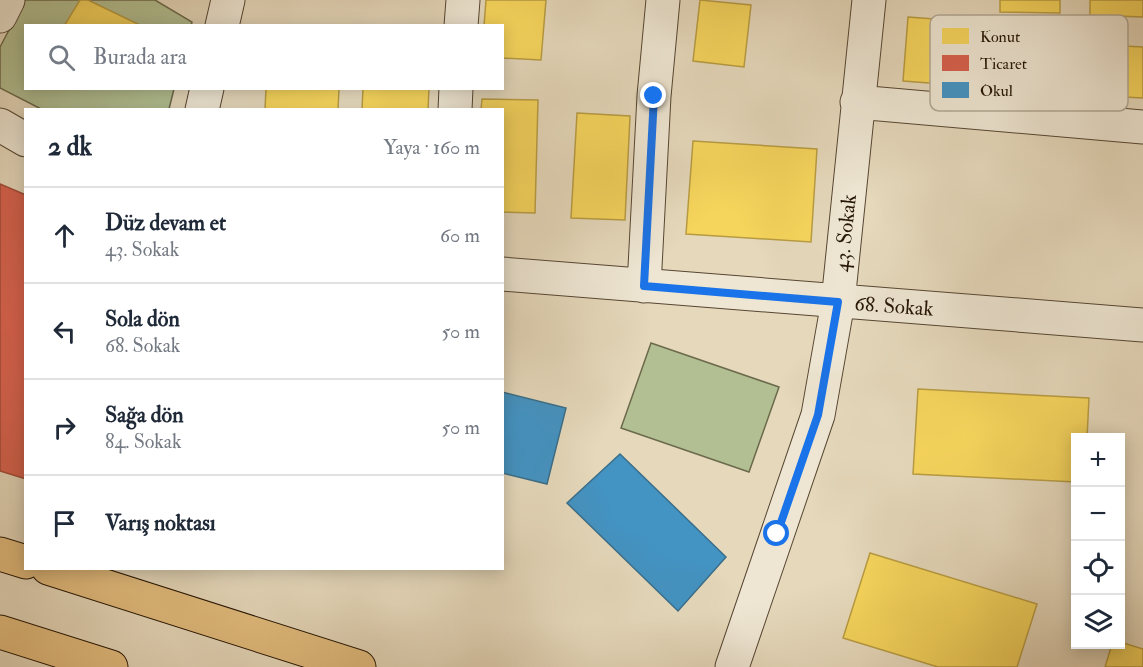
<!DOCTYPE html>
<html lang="tr">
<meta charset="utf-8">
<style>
:root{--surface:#fff;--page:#f2f2f3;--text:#1f2937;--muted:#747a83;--line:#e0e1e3}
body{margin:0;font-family:"IM FELL Double Pica",serif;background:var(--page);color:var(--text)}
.controls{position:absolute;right:18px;bottom:18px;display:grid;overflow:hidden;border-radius:0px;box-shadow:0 3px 15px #0003}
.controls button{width:54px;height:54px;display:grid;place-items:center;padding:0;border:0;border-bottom:2px solid var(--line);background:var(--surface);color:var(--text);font:30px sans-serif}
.stop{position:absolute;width:18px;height:18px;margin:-14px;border:4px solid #1a73e8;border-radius:50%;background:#fff}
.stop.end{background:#1a73e8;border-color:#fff;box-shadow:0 2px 6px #0008}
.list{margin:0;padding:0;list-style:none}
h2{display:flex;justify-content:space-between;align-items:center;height:78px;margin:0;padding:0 24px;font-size:26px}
h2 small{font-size:20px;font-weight:400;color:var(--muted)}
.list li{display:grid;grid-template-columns:39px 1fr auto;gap:18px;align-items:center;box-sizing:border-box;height:96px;padding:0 24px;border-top:2px solid var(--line)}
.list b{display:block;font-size:22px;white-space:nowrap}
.list p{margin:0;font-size:20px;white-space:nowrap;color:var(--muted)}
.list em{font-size:20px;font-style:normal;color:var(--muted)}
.icon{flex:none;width:33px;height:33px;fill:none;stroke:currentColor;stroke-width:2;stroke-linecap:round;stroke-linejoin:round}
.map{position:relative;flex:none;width:1143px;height:667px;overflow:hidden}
.search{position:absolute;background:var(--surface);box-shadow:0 3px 15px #0003;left:24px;top:24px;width:480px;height:66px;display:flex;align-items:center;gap:15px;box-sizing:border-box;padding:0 21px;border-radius:0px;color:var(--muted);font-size:22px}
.panel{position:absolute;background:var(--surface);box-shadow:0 3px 15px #0003;left:24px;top:108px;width:480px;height:462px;border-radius:0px}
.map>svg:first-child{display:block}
</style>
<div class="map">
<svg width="1143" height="667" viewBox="0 0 1143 667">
<rect width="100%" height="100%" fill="#e5d8bb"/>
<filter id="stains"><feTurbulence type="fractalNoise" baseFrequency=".00333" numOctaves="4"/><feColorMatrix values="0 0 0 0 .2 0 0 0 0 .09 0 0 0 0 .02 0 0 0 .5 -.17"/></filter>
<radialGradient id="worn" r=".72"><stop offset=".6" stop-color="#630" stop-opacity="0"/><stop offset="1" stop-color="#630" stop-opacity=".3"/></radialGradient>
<path fill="#b2bf92" stroke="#6c6a4c" stroke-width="1.5" d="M 25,0 L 155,0 L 192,22 L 191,26 L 26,26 L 26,88 L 174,89 L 169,109 L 41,109 L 0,88 L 0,47 Z
M 651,343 L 779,387 L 749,472 L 621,428 Z"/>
<path fill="#f6d55c" stroke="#b89c42" stroke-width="1.5" d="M 80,0 L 88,0 L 142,26 L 64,26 Z
M 486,0 L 546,0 L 541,60 L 502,58 L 502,26 L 484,26 Z
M 700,0 L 751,5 L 744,67 L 693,61 Z
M 1000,0 L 1060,0 L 1060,13 L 1000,12 Z
M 1090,0 L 1143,0 L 1143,17 L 1090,15 Z
M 908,17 L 1054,28 L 1048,92 L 903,81 Z
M 1088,44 L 1143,47 L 1143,98 L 1085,95 Z
M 266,88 L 339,88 L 338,110 L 265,110 Z
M 363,88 L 429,88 L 428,110 L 362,110 Z
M 482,99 L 538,100 L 535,213 L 502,212 L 502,110 L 481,110 Z
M 577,113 L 630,116 L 625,220 L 571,218 Z
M 693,141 L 817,149 L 811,242 L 686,234 Z
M 918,389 L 1089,398 L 1087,438 L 1076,438 L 1076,482 L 913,474 Z
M 870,553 L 1037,604 L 1017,667 L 938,667 L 843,638 Z
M 1120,642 L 1143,649 L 1143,667 L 1105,667 L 1112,644 L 1120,644 Z"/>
<path fill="#d6604d" stroke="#a14a37" stroke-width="1.5" d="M 0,184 L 26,195 L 26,479 L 0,471 Z"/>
<path fill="#4393c3" stroke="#3a6e8a" stroke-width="1.5" d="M 502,392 L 566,408 L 547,484 L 502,473 Z
M 620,454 L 726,557 L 678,611 L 567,503 Z"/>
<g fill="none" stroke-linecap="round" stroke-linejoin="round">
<defs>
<path id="street" d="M 0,16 L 8,0
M 222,26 L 228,0
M 461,26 L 463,0
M 857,102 L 1143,127
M 202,110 L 207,88
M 455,110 L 456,88
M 0,125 L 26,140
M 502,274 L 1143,325
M 644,286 L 654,96 L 663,0
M 732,667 L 818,415 L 838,302 L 869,0"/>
<path id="primary" d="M 0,554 L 26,562
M 48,568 L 359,667
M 0,632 L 111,667"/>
</defs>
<use href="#street" stroke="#564632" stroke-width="35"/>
<use href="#primary" stroke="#261605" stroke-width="35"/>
<use href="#street" stroke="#eee6d3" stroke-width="33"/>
<use href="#primary" stroke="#e2bc7e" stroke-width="33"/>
</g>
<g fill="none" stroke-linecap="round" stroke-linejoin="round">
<path stroke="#1a73e8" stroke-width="8" d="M 654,96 L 644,286 L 838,302 L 818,415 L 777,534"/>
</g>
<g text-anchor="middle" stroke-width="6" stroke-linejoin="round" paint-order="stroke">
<g font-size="21" fill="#261605" stroke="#eee6d3">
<text transform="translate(845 233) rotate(-84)" y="7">43. Sokak</text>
<text transform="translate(894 306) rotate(4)" y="7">68. Sokak</text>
</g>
</g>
<rect x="930" y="15" width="198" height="96" rx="9" fill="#eee6d3" stroke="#b2a895" stroke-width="1.5"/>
<rect x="942" y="28" width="27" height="16" fill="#f6d55c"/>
<rect x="942" y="55" width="27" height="16" fill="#d6604d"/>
<rect x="942" y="82" width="27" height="16" fill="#4393c3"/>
<g font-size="16" fill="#261605">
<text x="980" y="42">Konut</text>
<text x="980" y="69">Ticaret</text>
<text x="980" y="96">Okul</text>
</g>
<rect width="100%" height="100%" filter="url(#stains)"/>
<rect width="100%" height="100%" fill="url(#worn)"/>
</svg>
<div class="controls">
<button>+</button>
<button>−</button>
<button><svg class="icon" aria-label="locate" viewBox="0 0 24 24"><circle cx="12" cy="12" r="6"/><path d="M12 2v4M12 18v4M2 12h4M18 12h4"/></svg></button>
<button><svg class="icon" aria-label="layers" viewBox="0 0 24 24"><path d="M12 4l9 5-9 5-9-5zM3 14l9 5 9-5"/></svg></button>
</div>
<div class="stop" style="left:777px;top:534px"></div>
<div class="stop end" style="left:654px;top:96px"></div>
<div class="search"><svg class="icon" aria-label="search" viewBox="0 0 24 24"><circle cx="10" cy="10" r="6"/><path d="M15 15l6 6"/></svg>Burada ara</div>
<section class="panel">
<h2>2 dk<small>Yaya · 160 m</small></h2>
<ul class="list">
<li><svg class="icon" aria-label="ahead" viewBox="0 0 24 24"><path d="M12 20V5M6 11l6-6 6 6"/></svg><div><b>Düz devam et</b><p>43. Sokak</p></div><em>60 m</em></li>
<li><svg class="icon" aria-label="left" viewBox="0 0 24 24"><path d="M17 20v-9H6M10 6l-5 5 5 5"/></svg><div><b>Sola dön</b><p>68. Sokak</p></div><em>50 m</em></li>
<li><svg class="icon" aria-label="right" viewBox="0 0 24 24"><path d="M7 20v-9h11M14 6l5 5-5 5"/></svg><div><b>Sağa dön</b><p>84. Sokak</p></div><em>50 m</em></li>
<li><svg class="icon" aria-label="arrive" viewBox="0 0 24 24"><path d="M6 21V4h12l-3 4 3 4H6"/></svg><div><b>Varış noktası</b></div></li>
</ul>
</section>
</div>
